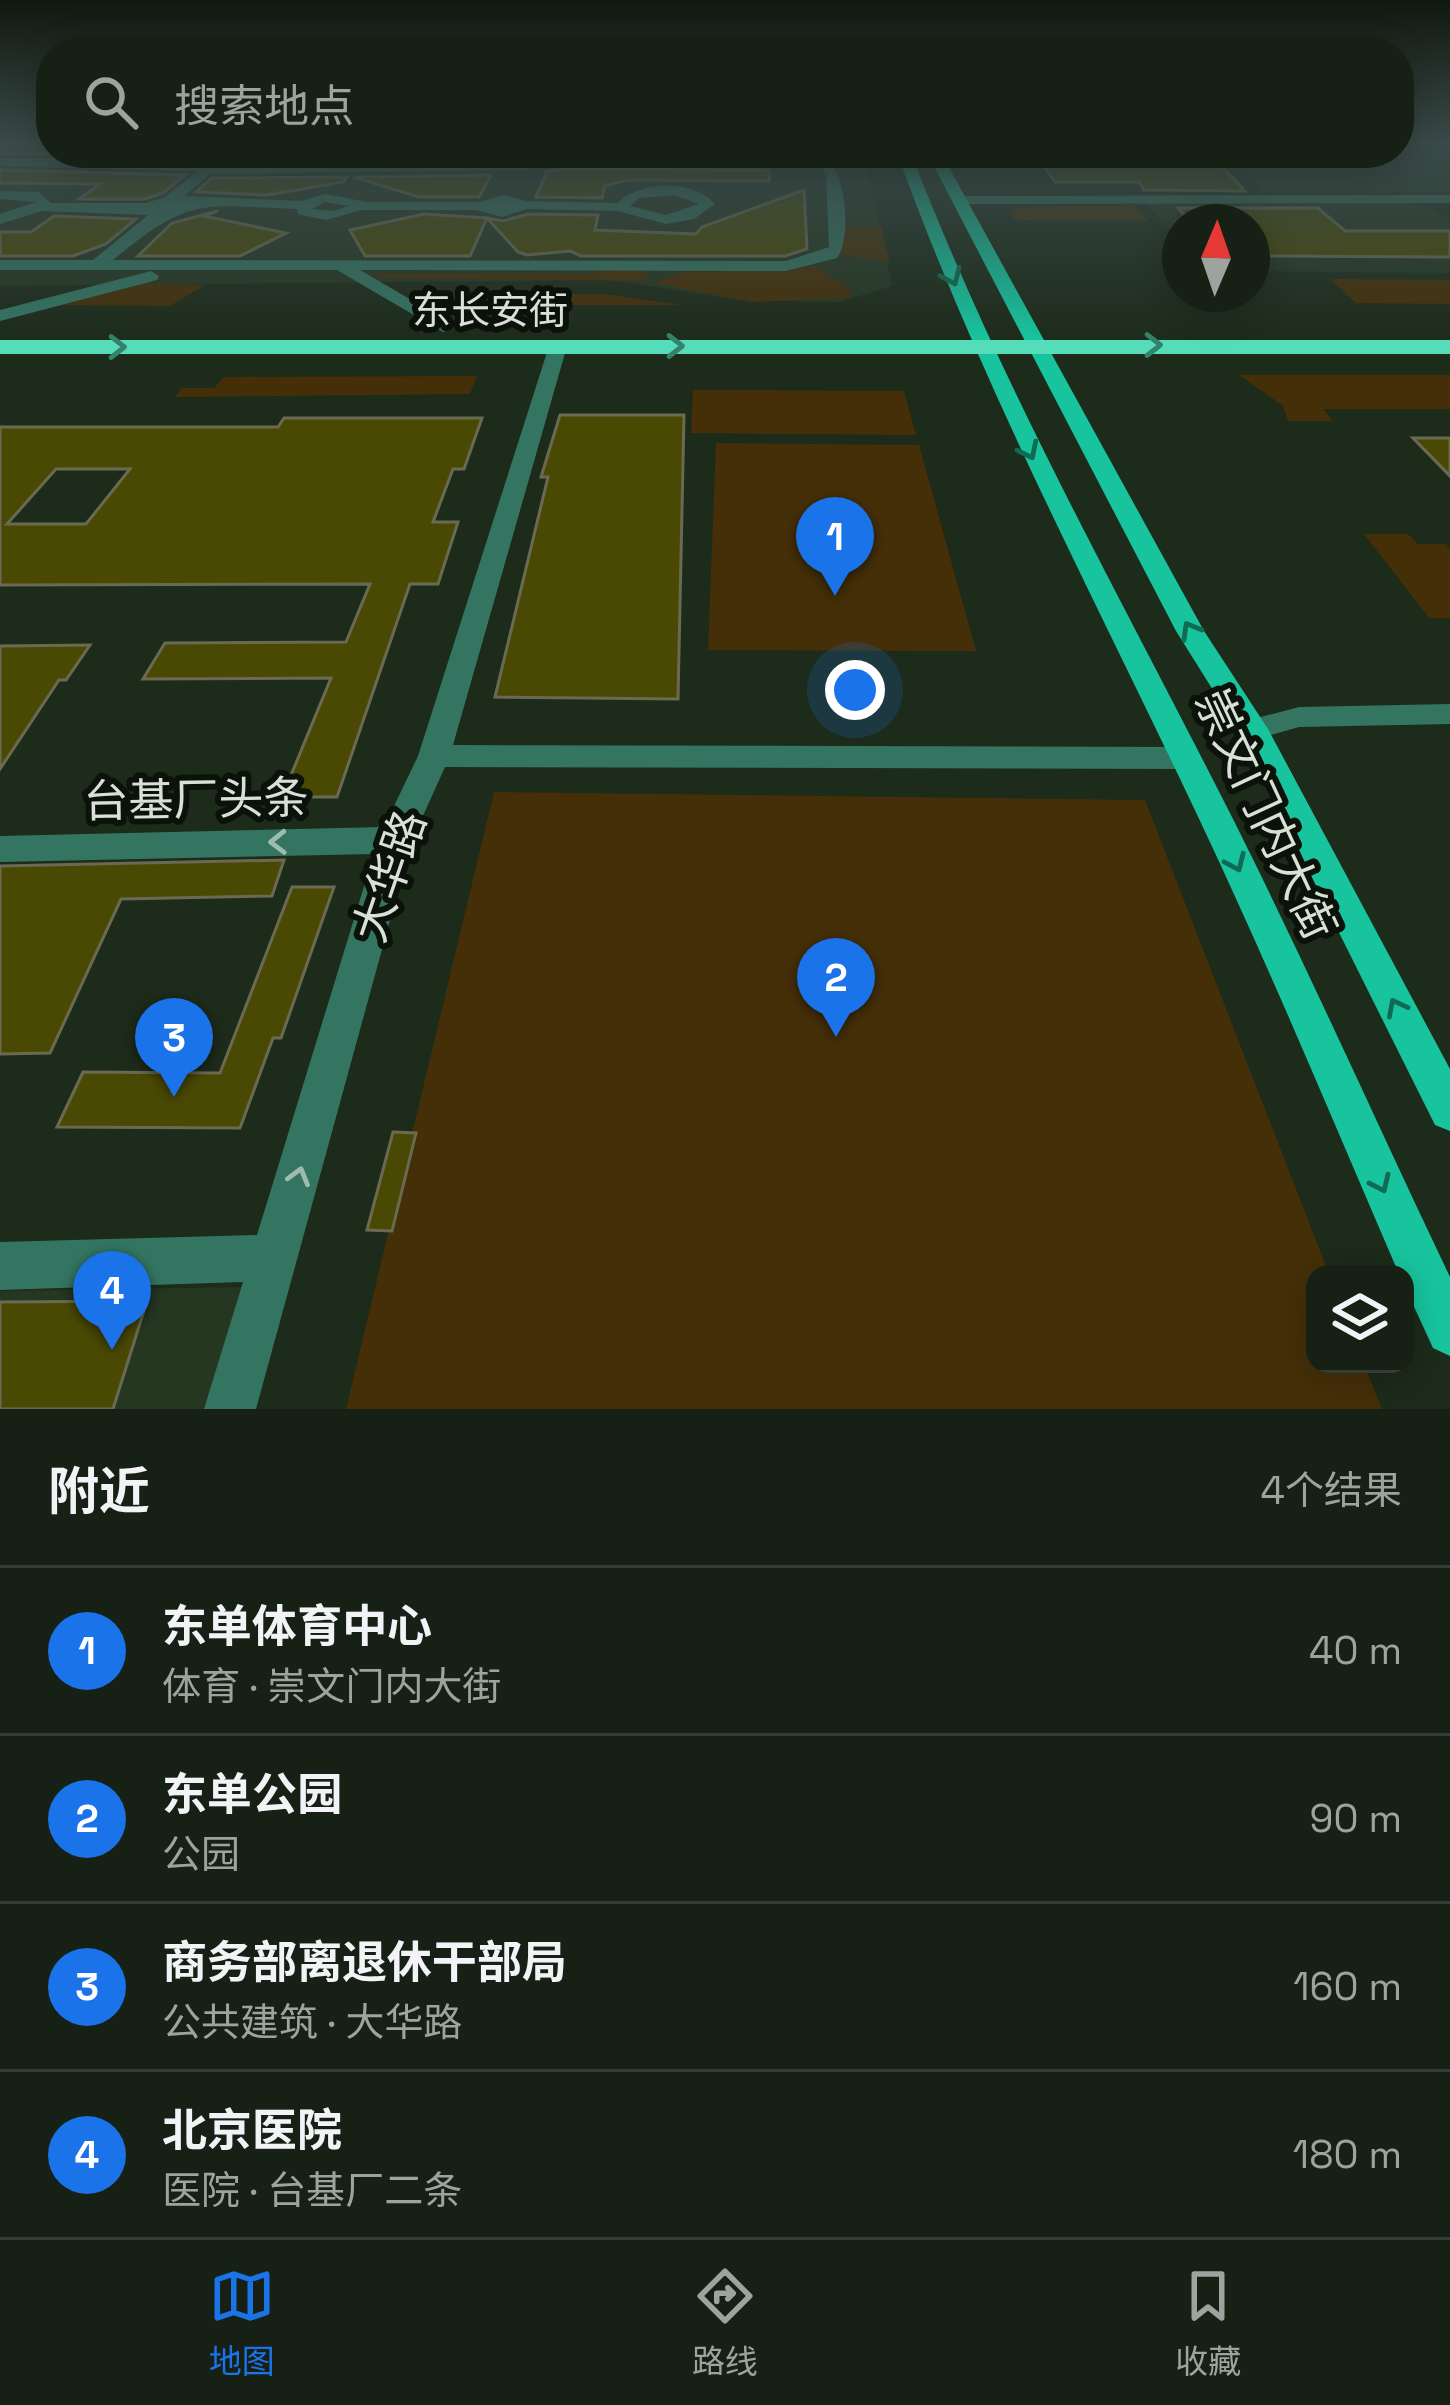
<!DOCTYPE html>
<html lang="zh">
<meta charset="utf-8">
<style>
:root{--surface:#162014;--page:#232d22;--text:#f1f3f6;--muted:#9ea3a0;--line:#353e34;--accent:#1a73e8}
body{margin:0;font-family:"Space Grotesk","Noto Sans SC",sans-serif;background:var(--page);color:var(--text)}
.controls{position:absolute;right:36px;bottom:36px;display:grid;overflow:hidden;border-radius:24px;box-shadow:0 6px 30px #0003}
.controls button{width:108px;height:108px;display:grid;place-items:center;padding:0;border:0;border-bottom:3px solid var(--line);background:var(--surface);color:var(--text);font:60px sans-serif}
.compass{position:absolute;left:1162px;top:204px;width:108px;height:108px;border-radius:50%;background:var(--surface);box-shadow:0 6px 30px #0003;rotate:2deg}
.you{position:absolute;left:855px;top:690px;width:42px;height:42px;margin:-30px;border:9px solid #fff;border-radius:50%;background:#1a73e8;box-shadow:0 0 0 18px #1a73e833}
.badge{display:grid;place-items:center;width:78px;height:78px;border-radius:50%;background:var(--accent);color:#fff;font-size:39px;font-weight:700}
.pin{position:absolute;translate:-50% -99px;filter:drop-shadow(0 3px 6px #0008)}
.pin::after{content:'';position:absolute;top:63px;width:42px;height:36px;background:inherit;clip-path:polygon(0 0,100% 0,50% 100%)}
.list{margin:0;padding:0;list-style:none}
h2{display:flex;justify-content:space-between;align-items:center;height:156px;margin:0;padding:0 48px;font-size:51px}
h2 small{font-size:39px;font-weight:400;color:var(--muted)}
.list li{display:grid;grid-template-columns:78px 1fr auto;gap:36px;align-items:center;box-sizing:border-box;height:168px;padding:0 48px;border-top:3px solid var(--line)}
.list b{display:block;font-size:45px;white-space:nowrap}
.list p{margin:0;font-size:39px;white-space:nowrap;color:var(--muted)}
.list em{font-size:39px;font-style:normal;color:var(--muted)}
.icon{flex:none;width:66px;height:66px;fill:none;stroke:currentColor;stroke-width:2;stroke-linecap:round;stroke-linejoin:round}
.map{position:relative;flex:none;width:1450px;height:1409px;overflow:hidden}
.search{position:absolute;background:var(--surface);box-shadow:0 6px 30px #0003;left:36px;right:36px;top:36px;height:132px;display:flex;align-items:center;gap:30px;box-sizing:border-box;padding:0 42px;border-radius:48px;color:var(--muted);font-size:45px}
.sheet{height:828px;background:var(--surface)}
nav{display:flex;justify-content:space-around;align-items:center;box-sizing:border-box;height:168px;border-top:3px solid var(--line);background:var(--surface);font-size:33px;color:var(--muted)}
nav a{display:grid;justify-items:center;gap:6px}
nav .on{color:var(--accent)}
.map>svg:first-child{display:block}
</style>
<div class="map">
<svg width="1450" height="1409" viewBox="0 0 1450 1409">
<rect width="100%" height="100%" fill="#1d2b1a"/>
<path fill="#253621" d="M 0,142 L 51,153 L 864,153 L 892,286 L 840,302 L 738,300 L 613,280 L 0,286 Z
M 1399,144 L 1433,144 L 1450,154 L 1450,192 L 1266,192 L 1238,164 L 1296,163 L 1285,153 L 1399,153 Z
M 1145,202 L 1412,203 L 1433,208 L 1450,220 L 1450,273 L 1252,271 L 1252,222 L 1180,222 L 1180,242 Z
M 245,1287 L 204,1409 L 0,1409 L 0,1291 Z"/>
<path fill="#452f08" d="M 1135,205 L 1148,221 L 1015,220 L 1010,212 L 1019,207 Z
M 842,227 L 881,227 L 890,262 L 842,255 Z
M 815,266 L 851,290 L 849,298 L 752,302 L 654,283 L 687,269 Z
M 591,269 L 640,269 L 650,276 L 643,281 L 384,278 L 366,274 L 598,273 Z
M 1330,279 L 1450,280 L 1450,304 L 1356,303 Z
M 139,283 L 205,285 L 170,306 L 64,305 Z
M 412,293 L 605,294 L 682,305 L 441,305 L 409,298 Z
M 1450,375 L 1450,409 L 1323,409 L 1333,421 L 1288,421 L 1283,406 L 1239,375 Z
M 477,376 L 470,394 L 175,397 L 182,388 L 214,388 L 224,377 Z
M 693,390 L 904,391 L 916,435 L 691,433 Z
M 716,443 L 919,445 L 976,651 L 708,650 Z
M 1364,534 L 1408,534 L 1418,544 L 1446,544 L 1450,549 L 1450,618 L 1429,618 Z
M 494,792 L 1145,800 L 1329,1274 L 1315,1274 L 1315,1364 L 1364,1364 L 1382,1409 L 346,1409 Z"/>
<path fill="#4a4903" stroke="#6a6a52" stroke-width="3" fill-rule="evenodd" d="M 0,142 L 51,142 L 51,153 L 202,153 L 0,154 Z
M 1036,156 L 1213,157 L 1245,191 L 1144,190 L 1139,182 L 1055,182 Z
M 561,169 L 769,170 L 769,181 L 627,180 L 605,186 L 602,198 L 536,197 L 547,171 Z
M 0,170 L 185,175 L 163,193 L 145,199 L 79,199 L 100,184 L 0,183 Z
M 491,175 L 479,197 L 419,197 L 353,177 Z
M 347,177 L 343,182 L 267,195 L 196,192 L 212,178 Z
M 804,190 L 807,249 L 785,256 L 581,256 L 570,251 L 527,255 L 518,252 L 487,218 L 503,221 L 528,214 L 598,215 L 595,230 L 696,234 L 702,227 Z
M 1178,208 L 1318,208 L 1345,231 L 1450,231 L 1450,257 L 1252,256 L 1252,222 L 1190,222 Z
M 218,211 L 204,216 L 286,233 L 240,256 L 138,256 L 172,223 Z
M 424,214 L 487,218 L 470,256 L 365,256 L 350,230 Z
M 54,216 L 136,219 L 106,244 L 73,256 L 0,256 L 0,232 L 31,232 Z
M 560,415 L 684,415 L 678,699 L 495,697 L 548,477 L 541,477 Z
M 284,418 L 482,418 L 464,469 L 453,469 L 433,522 L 458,522 L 438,584 L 410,584 L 337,797 L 282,797 L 331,678 L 143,679 L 165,643 L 346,642 L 370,584 L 0,585 L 0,427 L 278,427 ZM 56,469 L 130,469 L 86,524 L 7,524 Z
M 1413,438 L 1450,438 L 1450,476 Z
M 90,645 L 66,680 L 59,680 L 0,769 L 0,646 Z
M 284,860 L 272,896 L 121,899 L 50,1053 L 0,1054 L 0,866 Z
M 292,887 L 334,887 L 281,1038 L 273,1038 L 240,1128 L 57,1127 L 83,1072 L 220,1073 Z
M 393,1132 L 416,1133 L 392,1231 L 367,1230 Z
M 147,1301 L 113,1409 L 0,1409 L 0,1302 Z"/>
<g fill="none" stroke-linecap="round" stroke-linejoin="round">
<path fill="#347562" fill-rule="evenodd" d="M 1430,142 L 1450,142 L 1450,146 Z
M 838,153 L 854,153 L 833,165 C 846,186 851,239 837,258 L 786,271 L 360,270 L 449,322 L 449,330 L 443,332 L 337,270 L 0,270 L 0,260 L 93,260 L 148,215 L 42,211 L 0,224 L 0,214 L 36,202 L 0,199 L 0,191 L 38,192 L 51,203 L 146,203 L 165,197 L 198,171 L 0,166 L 0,158 L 194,159 L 209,166 L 522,162 L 561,156 L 816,159 ZM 561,164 L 821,166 L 826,176 L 829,247 L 786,261 L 113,260 C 190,196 200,205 297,209 L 298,214 L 326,220 L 361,210 L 476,210 L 502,217 L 527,209 L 618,211 L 666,224 L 694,219 L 715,204 C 693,179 641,181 617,203 L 526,201 L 504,195 L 480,202 L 367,202 L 325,194 L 302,201 L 184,196 L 210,174 L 522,170 ZM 675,195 L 699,204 L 666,215 L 630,206 L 639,198 ZM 325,202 L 349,206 L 334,211 L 312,209 Z
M 1450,195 L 1450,203 L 958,204 L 951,200 L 958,196 Z
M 151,271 L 159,276 L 157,280 L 0,321 L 0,310 Z
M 558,340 L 567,346 L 453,745 L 1183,747 L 1194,750 L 1199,758 L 1194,766 L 1183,769 L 445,767 L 412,840 L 256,1409 L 204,1409 L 243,1282 L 0,1290 L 0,1242 L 257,1235 L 374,854 L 0,862 L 0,836 L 384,827 L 418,756 L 549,346 Z
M 1450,704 L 1450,724 L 1299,727 L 1253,740 L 1242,736 L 1238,729 L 1242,722 L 1299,707 Z"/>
<path fill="#17c49e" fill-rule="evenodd" d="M 903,153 L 917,153 L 913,158 C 1002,389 1124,603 1235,823 C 1310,973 1378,1126 1450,1277 L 1450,1356 L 1433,1348 L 1405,1287 L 1405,1274 L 1399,1274 C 1334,1123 1271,971 1201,823 C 1097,602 982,388 899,158 Z
M 927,153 L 941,153 L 1204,631 L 1268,729 L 1450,1069 L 1450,1131 L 1435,1125 L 1238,730 L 1176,631 Z"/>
<path fill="#54ddb8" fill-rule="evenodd" d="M 0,340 L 1450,340 L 1450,354 L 0,354 Z"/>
</g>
<defs><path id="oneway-chevron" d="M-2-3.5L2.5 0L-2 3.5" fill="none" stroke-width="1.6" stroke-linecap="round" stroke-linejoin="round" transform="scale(3)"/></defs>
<g stroke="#116b54">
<use href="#oneway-chevron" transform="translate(952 277) rotate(66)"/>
<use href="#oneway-chevron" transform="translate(1029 451) rotate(64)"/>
<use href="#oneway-chevron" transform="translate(1190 630) rotate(-120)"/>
<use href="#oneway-chevron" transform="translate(1236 863) rotate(66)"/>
<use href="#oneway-chevron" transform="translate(1396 1007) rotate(-117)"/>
<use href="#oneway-chevron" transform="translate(1381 1184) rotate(65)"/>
</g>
<g stroke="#33826a">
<use href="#oneway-chevron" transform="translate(1153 345)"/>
<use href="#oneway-chevron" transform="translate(675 346)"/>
<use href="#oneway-chevron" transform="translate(117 347)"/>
</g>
<g stroke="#9fbbad">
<use href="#oneway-chevron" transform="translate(278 842) rotate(179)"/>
<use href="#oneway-chevron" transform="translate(299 1176) rotate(-74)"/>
</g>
<linearGradient id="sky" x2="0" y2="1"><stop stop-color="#10180e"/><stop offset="0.42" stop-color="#3a4a49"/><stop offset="1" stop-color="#3a4a49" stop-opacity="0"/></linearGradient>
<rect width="1450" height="340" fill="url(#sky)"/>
<g text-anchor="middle" stroke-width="12" stroke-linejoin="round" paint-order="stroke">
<g font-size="39" fill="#d8e1d6" stroke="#0b120a">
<text x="490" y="324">东长安街</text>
</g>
<g font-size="45" fill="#d8e1d6" stroke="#0b120a">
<text transform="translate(196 799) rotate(-1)" y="16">台基厂头条</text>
<text transform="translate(1266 814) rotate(65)" y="16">崇文门内大街</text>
<text transform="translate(389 876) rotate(-71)" y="16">大华路</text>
</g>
</g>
</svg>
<div class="controls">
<button><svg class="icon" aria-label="layers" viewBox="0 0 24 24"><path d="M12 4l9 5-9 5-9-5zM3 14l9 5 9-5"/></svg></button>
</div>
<svg class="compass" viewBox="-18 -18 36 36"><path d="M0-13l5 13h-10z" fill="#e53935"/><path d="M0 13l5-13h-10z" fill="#9ea3a0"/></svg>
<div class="you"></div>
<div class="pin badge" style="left:835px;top:596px">1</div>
<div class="pin badge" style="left:836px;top:1037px">2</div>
<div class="pin badge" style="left:174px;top:1097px">3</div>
<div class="pin badge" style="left:112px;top:1350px">4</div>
<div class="search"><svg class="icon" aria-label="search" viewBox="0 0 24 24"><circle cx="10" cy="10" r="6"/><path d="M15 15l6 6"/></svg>搜索地点</div>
</div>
<section class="sheet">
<h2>附近<small>4个结果</small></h2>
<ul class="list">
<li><span class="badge">1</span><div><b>东单体育中心</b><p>体育 · 崇文门内大街</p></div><em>40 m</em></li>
<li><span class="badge">2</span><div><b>东单公园</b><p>公园</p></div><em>90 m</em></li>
<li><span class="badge">3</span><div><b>商务部离退休干部局</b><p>公共建筑 · 大华路</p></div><em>160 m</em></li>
<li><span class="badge">4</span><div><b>北京医院</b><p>医院 · 台基厂二条</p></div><em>180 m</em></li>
</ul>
</section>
<nav>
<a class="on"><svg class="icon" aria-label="map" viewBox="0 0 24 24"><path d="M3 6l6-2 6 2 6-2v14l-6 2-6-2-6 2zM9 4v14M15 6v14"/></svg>地图</a>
<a><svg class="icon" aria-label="directions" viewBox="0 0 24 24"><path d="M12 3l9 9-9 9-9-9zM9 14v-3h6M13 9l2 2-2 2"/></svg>路线</a>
<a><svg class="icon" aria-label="saved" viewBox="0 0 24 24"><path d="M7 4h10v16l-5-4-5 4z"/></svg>收藏</a>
</nav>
